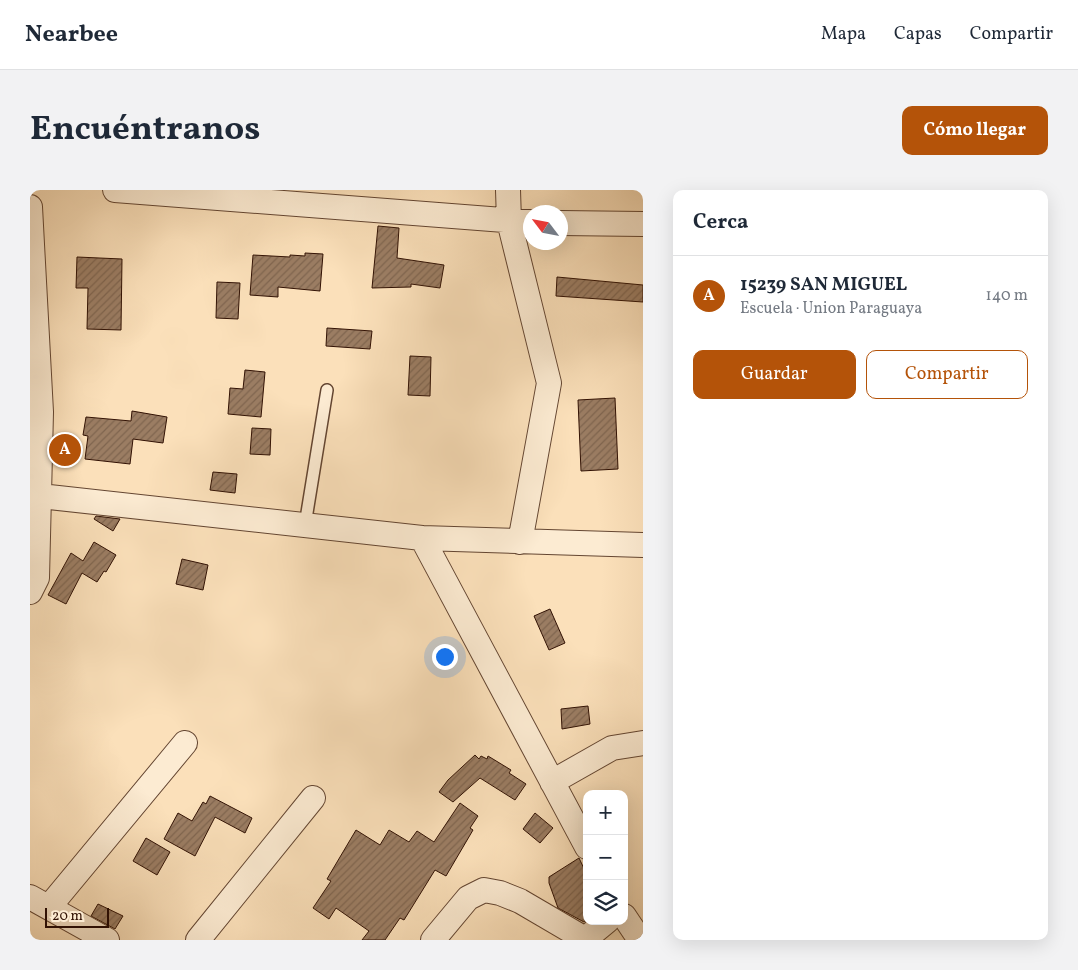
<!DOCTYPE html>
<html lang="es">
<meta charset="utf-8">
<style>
:root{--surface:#fff;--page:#f2f2f3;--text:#1f2937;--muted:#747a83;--line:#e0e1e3;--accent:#b45309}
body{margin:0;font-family:Vollkorn,serif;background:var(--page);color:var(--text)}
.controls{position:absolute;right:15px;bottom:15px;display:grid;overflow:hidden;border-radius:10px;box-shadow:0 5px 20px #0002}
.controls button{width:45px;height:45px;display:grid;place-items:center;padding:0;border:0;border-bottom:1px solid var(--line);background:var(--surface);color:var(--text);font:25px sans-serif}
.compass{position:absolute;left:493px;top:15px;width:45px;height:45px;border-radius:50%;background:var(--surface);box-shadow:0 5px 20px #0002;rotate:302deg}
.scale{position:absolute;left:15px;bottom:12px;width:64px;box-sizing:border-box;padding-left:5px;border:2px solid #321204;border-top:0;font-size:14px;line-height:18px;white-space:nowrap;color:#321204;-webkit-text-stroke:4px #fcebd2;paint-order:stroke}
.you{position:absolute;left:414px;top:466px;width:18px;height:18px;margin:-12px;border:4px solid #fff;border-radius:50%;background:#1a73e8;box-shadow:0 0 0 8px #1a73e833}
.badge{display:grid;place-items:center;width:32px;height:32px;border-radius:50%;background:var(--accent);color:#fff;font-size:16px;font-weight:700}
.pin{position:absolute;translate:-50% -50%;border:2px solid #fff;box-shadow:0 1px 5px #0006}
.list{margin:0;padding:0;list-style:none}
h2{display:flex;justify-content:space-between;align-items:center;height:65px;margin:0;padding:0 20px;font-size:21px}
h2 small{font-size:16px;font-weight:400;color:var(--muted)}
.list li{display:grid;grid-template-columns:32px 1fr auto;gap:15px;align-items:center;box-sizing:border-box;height:80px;padding:0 20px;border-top:1px solid var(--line)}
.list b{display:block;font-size:19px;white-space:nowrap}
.list p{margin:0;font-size:16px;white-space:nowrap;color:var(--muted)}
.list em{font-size:16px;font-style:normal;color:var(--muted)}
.actions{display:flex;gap:10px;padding:15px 20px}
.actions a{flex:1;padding:11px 0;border:1px solid var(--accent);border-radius:10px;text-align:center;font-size:18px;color:var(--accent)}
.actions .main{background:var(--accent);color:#fff}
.icon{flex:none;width:28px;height:28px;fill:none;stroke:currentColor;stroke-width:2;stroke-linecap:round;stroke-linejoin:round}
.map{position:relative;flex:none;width:613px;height:750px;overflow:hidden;border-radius:10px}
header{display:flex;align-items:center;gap:30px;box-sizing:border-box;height:70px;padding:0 25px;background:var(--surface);border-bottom:1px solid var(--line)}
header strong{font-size:24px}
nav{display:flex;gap:28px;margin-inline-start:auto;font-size:18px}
.intro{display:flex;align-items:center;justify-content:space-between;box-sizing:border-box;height:120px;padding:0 30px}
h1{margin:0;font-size:35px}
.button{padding:12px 22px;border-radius:10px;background:var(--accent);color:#fff;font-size:18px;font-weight:700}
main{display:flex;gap:30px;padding:0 30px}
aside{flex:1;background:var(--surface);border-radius:10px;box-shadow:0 5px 20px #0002}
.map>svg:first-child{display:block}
</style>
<header>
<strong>Nearbee</strong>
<nav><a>Mapa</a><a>Capas</a><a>Compartir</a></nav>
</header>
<div class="intro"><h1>Encuéntranos</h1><a class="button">Cómo llegar</a></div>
<main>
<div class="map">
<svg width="613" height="750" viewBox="0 0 613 750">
<defs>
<pattern id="building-hatch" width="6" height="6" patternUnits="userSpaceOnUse" patternTransform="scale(1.25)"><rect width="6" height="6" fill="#9b7d63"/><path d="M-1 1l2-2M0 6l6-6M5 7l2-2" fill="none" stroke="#7f654f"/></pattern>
</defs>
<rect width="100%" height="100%" fill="#fbe0ba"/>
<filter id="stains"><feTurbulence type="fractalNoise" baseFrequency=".004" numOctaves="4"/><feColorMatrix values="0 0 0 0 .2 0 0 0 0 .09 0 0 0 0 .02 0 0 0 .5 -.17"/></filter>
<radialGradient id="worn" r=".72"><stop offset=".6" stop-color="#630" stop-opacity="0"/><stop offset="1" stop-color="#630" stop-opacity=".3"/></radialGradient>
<path fill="url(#building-hatch)" stroke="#321204" d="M 348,36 L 369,38 L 367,68 L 414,75 L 410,98 L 381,94 L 381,97 L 342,98 Z
M 275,63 L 293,64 L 290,101 L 248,97 L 248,107 L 220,105 L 223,65 L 260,67 L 260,65 L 275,66 Z
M 47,67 L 92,69 L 91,140 L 57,139 L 58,98 L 46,98 Z
M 527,87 L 613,95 L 613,112 L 526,106 Z
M 187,92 L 210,93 L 208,129 L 186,128 Z
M 297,138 L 342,141 L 340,159 L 296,156 Z
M 380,166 L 401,167 L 400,206 L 378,205 Z
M 215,180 L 235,182 L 231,227 L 198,224 L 200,198 L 213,199 Z
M 585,208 L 588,279 L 551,281 L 548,210 Z
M 102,221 L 137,227 L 133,253 L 103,249 L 100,274 L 55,269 L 58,246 L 53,245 L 56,227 L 101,231 Z
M 222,238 L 241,239 L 240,265 L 220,264 Z
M 183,282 L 207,284 L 205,303 L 180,300 Z
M 66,326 L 90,329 L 83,341 L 64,329 Z
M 64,352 L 86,365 L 76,382 L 74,381 L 67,392 L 52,383 L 36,414 L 18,405 L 41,363 L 53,371 Z
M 152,369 L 178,375 L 173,400 L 146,394 Z
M 520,419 L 535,453 L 519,460 L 504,426 Z
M 558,516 L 560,534 L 532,539 L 531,519 Z
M 445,565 L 449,569 L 451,566 L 457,569 L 458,566 L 481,580 L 479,583 L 496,594 L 485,610 L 450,588 L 423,612 L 409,602 L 418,590 Z
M 180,606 L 222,628 L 215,643 L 185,627 L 165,666 L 134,649 L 148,623 L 162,631 L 173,612 L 176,614 Z
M 430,613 L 448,626 L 440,638 L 443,640 L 416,686 L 405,680 L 374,730 L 370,728 L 355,750 L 332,750 L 339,741 L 306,718 L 299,729 L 283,718 L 301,691 L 297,689 L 326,640 L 350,655 L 359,640 L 379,652 L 387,641 L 404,652 Z
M 505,623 L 523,638 L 510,653 L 493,639 Z
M 116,648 L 140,662 L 127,685 L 103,671 Z
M 549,668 L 557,685 L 557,730 L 554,732 L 528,718 L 519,693 L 519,687 Z
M 68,714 L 93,726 L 85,739 L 61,726 Z"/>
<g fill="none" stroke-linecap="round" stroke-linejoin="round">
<defs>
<path id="lane" d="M 275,335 L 297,200"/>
<path id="street" d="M 85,0 L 500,32
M 478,0 L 479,31 L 519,193 L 490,352
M 0,17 L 11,222 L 7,388 L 0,402
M 530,33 L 613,34
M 10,306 L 392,348 L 557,657
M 392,348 L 613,355
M 522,592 L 582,558 L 613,553
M 0,707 L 77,750
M 19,717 L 155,553
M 594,726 L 610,750
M 168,750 L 283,608
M 403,750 L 438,708 L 454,700 L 470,703 L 490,711 L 555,749
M 554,750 L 577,731"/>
</defs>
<use href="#lane" stroke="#644632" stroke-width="14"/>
<use href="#street" stroke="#644632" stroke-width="26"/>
<use href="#lane" stroke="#fcebd2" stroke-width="11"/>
<use href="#street" stroke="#fcebd2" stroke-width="24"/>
</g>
<rect width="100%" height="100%" filter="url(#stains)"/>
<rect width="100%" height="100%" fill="url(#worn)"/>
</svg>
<div class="controls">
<button>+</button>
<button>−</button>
<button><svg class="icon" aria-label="layers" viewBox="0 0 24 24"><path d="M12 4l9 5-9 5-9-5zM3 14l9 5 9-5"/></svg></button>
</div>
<svg class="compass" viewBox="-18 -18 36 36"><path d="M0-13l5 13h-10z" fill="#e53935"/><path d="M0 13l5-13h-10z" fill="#747a83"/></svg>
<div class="scale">20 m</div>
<div class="you"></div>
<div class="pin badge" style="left:35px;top:260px">A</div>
</div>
<aside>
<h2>Cerca<small></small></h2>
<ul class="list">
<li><span class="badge">A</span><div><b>15239 SAN MIGUEL</b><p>Escuela · Union Paraguaya</p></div><em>140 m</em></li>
</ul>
<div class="actions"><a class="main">Guardar</a><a>Compartir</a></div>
</aside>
</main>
